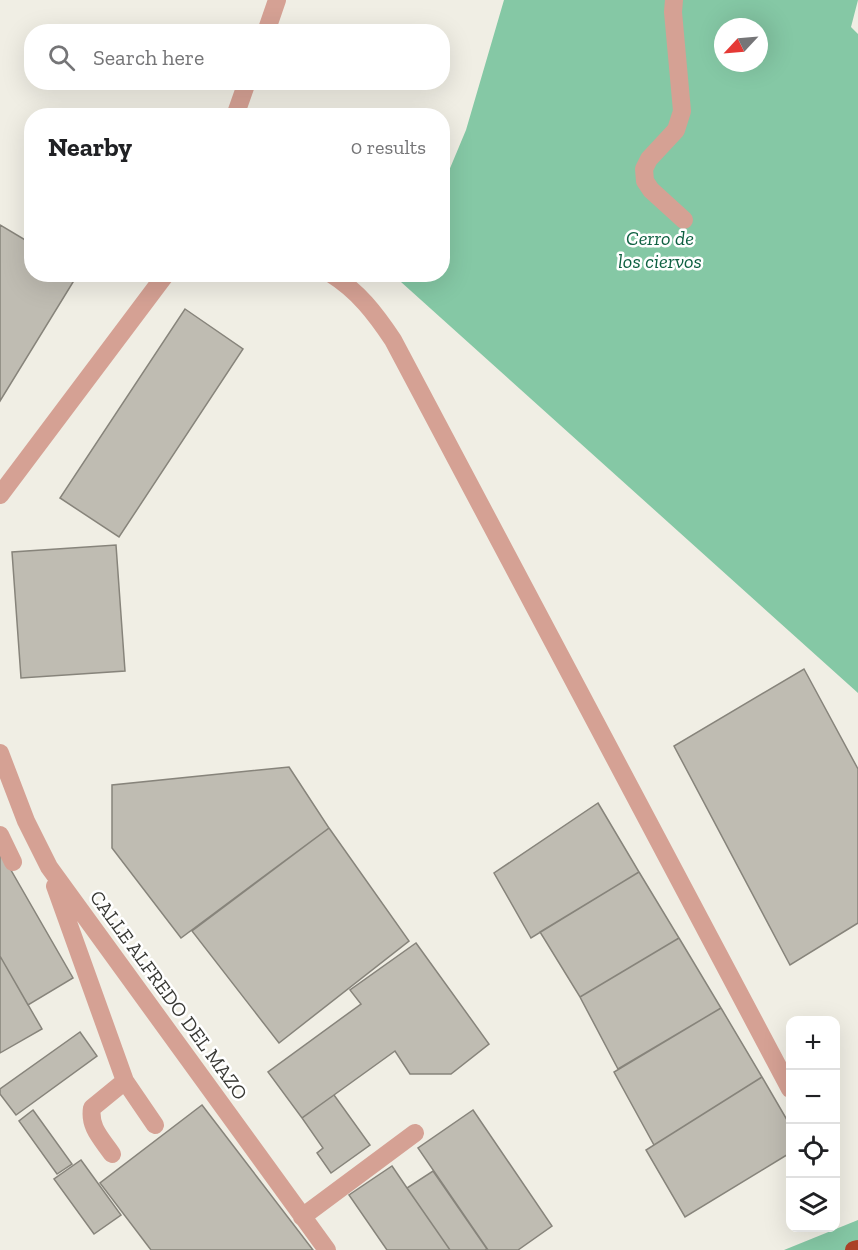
<!DOCTYPE html>
<meta charset="utf-8">
<style>
:root{--surface:#fff;--page:#f6f6f6;--text:#202124;--muted:#757577;--line:#e0e0e0}
body{margin:0;font-family:"Zilla Slab",serif;background:var(--page);color:var(--text)}
.controls{position:absolute;right:18px;bottom:18px;display:grid;overflow:hidden;border-radius:12px;box-shadow:0 6px 24px #0002}
.controls button{width:54px;height:54px;display:grid;place-items:center;padding:0;border:0;border-bottom:2px solid var(--line);background:var(--surface);color:var(--text);font:30px sans-serif}
.compass{position:absolute;left:714px;top:18px;width:54px;height:54px;border-radius:50%;background:var(--surface);box-shadow:0 6px 24px #0002;rotate:244deg}
.list{margin:0;padding:0;list-style:none}
h2{display:flex;justify-content:space-between;align-items:center;height:78px;margin:0;padding:0 24px;font-size:26px}
h2 small{font-size:20px;font-weight:400;color:var(--muted)}
.icon{flex:none;width:33px;height:33px;fill:none;stroke:currentColor;stroke-width:2;stroke-linecap:round;stroke-linejoin:round}
.map{position:relative;flex:none;width:858px;height:1250px;overflow:hidden}
.search{position:absolute;background:var(--surface);box-shadow:0 6px 24px #0002;left:24px;top:24px;width:426px;height:66px;display:flex;align-items:center;gap:15px;box-sizing:border-box;padding:0 21px;border-radius:24px;color:var(--muted);font-size:22px}
.panel{position:absolute;background:var(--surface);box-shadow:0 6px 24px #0002;left:24px;top:108px;width:426px;height:174px;border-radius:24px}
.map>svg:first-child{display:block}
</style>
<div class="map">
<svg width="858" height="1250" viewBox="0 0 858 1250">
<rect width="100%" height="100%" fill="#f0eee4"/>
<path fill="#85c8a5" fill-rule="evenodd" d="M 504,0 L 858,0 L 851,27 L 858,34 L 858,693 L 401,282 L 404,275 L 442,274 L 443,185 L 466,130 ZM 723,27 L 759,27 L 759,63 L 723,63 Z
M 858,1220 L 858,1250 L 784,1250 Z"/>
<path fill="#bfbcb2" stroke="#87847b" stroke-width="1.5" d="M 0,225 L 32,244 L 32,274 L 78,274 L 0,401 Z
M 185,309 L 243,349 L 119,537 L 60,498 Z
M 116,545 L 125,671 L 21,678 L 12,552 Z
M 804,669 L 858,769 L 858,923 L 790,965 L 674,746 Z
M 289,767 L 329,828 L 181,938 L 112,848 L 112,785 Z
M 598,803 L 639,872 L 531,938 L 494,873 Z
M 329,828 L 409,941 L 279,1043 L 192,931 Z
M 0,851 L 73,978 L 28,1005 L 0,956 Z
M 639,872 L 679,938 L 580,997 L 540,932 Z
M 679,938 L 721,1008 L 618,1069 L 580,997 Z
M 416,943 L 489,1044 L 451,1074 L 410,1074 L 395,1051 L 302,1118 L 268,1072 L 361,1004 L 350,990 Z
M 0,956 L 42,1029 L 0,1053 Z
M 721,1008 L 762,1077 L 654,1145 L 614,1072 Z
M 80,1032 L 97,1056 L 16,1115 L 0,1094 L 0,1089 Z
M 762,1077 L 790,1125 L 790,1153 L 685,1217 L 646,1150 Z
M 334,1095 L 370,1145 L 331,1173 L 317,1153 L 323,1148 L 302,1118 Z
M 202,1105 L 313,1250 L 151,1250 L 100,1183 Z
M 33,1110 L 72,1164 L 57,1174 L 19,1121 Z
M 473,1110 L 552,1226 L 518,1250 L 488,1250 L 418,1148 Z
M 81,1160 L 121,1215 L 94,1234 L 54,1179 Z
M 392,1166 L 407,1188 L 450,1250 L 387,1250 L 349,1195 Z
M 433,1171 L 487,1249 L 485,1250 L 450,1250 L 407,1188 Z"/>
<g fill="none" stroke-linecap="round" stroke-linejoin="round">
<path stroke="#d5a194" stroke-width="18" d="M 674,0 L 673,12 L 682,111 L 676,130 L 649,159 L 644,169 L 645,181 L 651,190 L 684,220
M 266,32 L 277,0
M 235,116 L 247,82
M 331,274 C 358,291 375,313 393,340 L 790,1089
M 0,495 L 166,274
M 0,753 L 26,821 L 49,867 L 327,1250
M 0,835 L 13,862
M 55,886 L 125,1081 L 92,1108 C 89,1127 101,1138 112,1154
M 125,1081 L 155,1125
M 302,1217 L 415,1133"/>
<path stroke="#ab4227" stroke-width="18" d="M 854,1250 L 858,1249"/>
</g>
<g text-anchor="middle" stroke-width="5" stroke-linejoin="round" paint-order="stroke">
<g font-size="20" font-style="italic" fill="#0e6041" stroke="#fff">
<text x="660" y="245">Cerro de<tspan x="660" dy="23">los ciervos</tspan></text>
</g>
<g font-size="20" fill="#393935" stroke="#fff">
<text transform="translate(169 995) rotate(54)" y="7">CALLE ALFREDO DEL MAZO</text>
</g>
</g>
</svg>
<div class="controls">
<button>+</button>
<button>−</button>
<button><svg class="icon" aria-label="locate" viewBox="0 0 24 24"><circle cx="12" cy="12" r="6"/><path d="M12 2v4M12 18v4M2 12h4M18 12h4"/></svg></button>
<button><svg class="icon" aria-label="layers" viewBox="0 0 24 24"><path d="M12 4l9 5-9 5-9-5zM3 14l9 5 9-5"/></svg></button>
</div>
<svg class="compass" viewBox="-18 -18 36 36"><path d="M0-13l5 13h-10z" fill="#e53935"/><path d="M0 13l5-13h-10z" fill="#757577"/></svg>
<div class="search"><svg class="icon" aria-label="search" viewBox="0 0 24 24"><circle cx="10" cy="10" r="6"/><path d="M15 15l6 6"/></svg>Search here</div>
<section class="panel">
<h2>Nearby<small>0 results</small></h2>
<ul class="list">
</ul>
</section>
</div>
